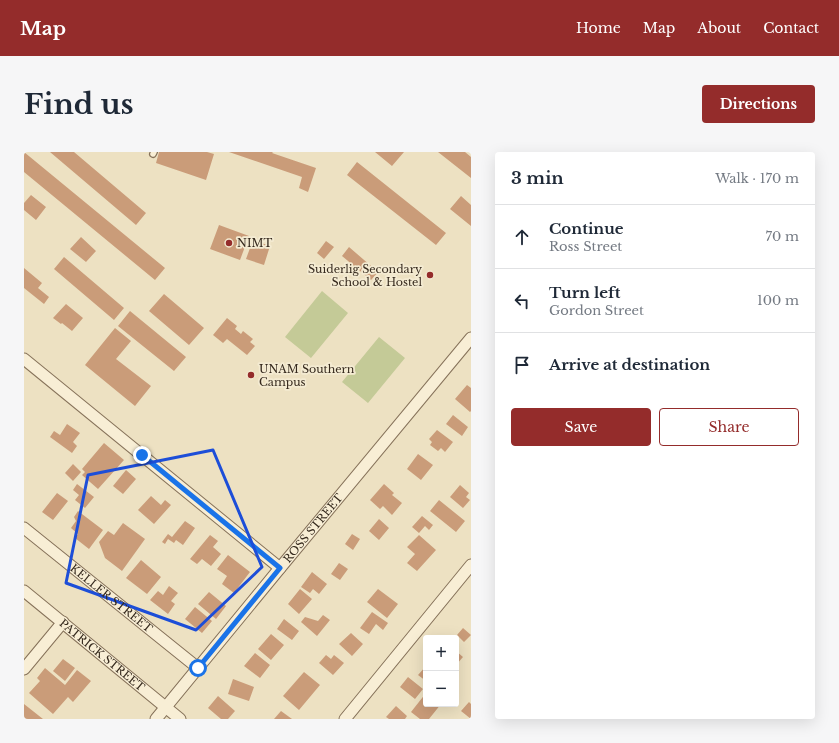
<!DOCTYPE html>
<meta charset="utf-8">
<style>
:root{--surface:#fff;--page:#f6f6f7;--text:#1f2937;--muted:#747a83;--line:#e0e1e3;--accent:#942c2b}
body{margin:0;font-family:"Libre Baskerville",serif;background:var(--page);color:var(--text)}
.controls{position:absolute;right:12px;bottom:12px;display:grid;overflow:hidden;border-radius:4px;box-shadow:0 4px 16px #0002}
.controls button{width:36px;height:36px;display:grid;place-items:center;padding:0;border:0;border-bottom:1px solid var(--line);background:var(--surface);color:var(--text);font:20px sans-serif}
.stop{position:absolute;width:12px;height:12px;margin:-9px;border:3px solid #1a73e8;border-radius:50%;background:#fff}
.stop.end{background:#1a73e8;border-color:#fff;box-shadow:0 1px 4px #0008}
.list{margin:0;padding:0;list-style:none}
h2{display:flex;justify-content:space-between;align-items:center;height:52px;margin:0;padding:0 16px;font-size:17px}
h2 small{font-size:13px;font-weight:400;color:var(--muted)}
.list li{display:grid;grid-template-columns:26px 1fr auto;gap:12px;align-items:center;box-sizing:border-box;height:64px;padding:0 16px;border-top:1px solid var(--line)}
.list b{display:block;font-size:15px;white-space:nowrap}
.list p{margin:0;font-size:13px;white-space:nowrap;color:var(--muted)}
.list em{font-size:13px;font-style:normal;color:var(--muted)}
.actions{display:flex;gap:8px;padding:12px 16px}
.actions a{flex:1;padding:9px 0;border:1px solid var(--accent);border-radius:4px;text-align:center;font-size:14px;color:var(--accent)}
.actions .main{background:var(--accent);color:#fff}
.icon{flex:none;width:22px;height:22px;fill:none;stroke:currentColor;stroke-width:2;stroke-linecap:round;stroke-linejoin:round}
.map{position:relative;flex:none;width:447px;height:567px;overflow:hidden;border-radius:4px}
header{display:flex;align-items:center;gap:24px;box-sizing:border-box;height:56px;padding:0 20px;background:var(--accent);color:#fff}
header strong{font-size:19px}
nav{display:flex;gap:22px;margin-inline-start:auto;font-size:14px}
.intro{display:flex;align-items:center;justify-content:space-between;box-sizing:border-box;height:96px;padding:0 24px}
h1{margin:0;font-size:28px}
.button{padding:10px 18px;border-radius:4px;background:var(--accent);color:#fff;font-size:14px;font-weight:700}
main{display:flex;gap:24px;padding:0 24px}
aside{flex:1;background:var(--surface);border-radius:4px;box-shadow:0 4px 16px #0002}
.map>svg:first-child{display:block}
</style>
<header>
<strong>Map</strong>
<nav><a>Home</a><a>Map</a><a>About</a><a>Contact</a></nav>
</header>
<div class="intro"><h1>Find us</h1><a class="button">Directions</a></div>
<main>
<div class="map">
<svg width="447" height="567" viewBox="0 0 447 567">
<rect width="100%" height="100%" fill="#ede1c2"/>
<path fill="#c4ca97" d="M 298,139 L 324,161 L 287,206 L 261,185 Z
M 355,185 L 381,206 L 344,251 L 318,230 Z"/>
<path fill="#ca9c79" d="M 0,0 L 141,116 L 131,128 L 0,20 Z
M 26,0 L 50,0 L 122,61 L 112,73 Z
M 135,0 L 183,0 L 190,2 L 182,28 L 132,11 Z
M 205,0 L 249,0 L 248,1 L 292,16 L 284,40 L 275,36 L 278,25 Z
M 351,0 L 380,0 L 368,14 Z
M 414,0 L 441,0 L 447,5 L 447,26 Z
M 333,10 L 422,81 L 412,93 L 323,23 Z
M 7,43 L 22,55 L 12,68 L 0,58 L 0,51 Z
M 437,44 L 447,53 L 447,74 L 426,57 Z
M 195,73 L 225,84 L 216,108 L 186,97 Z
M 57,85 L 72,99 L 62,110 L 46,97 Z
M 229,88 L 246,94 L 240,113 L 222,107 Z
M 302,89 L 310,95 L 300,107 L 293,101 Z
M 325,95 L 354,120 L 347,128 L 318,104 Z
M 40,105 L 100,156 L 90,168 L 30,117 Z
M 0,116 L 18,131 L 14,136 L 25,145 L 20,152 L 0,136 Z
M 140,142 L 180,176 L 165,193 L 125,159 Z
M 42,152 L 59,166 L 48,179 L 38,171 L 37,172 L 29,166 Z
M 106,159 L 162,205 L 150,219 L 94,174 Z
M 203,166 L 213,174 L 211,177 L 217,182 L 219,179 L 229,187 L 226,190 L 231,194 L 223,203 L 203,187 L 199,191 L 189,183 Z
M 91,176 L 107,189 L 92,207 L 127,234 L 111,254 L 61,213 Z
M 443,233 L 447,236 L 447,259 L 446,260 L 431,247 Z
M 429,263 L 444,275 L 438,284 L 422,272 Z
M 43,272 L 56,281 L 49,290 L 53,294 L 48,301 L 26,285 L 30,279 L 36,283 Z
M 413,278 L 429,290 L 421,300 L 417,296 L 414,299 L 406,293 L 408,290 L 405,287 Z
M 80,291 L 100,308 L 74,337 L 58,323 L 61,320 L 58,317 Z
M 394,302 L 409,313 L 397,328 L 383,317 Z
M 49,312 L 57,320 L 49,329 L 41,321 Z
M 102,318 L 112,327 L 99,342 L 89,334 Z
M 53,332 L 70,345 L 61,356 L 51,348 L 55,343 L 49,338 Z
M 360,332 L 370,341 L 368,343 L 378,351 L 368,363 L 359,354 L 356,357 L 346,348 Z
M 436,333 L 445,341 L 442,345 L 446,348 L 439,356 L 426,345 Z
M 33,341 L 44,349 L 29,368 L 18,360 Z
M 127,344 L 137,353 L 141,348 L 147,353 L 130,372 L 114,358 Z
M 415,348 L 441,369 L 432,380 L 406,359 Z
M 54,359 L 79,378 L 65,397 L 51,386 L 54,382 L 47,376 L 52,369 L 50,365 Z
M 398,364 L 409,373 L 405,378 L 401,374 L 395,381 L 388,375 Z
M 355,367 L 365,376 L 355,388 L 345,379 Z
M 161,369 L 171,376 L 159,393 L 152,388 L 150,391 L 144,387 L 141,392 L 138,390 L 144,382 L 148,385 Z
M 99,371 L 121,387 L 98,419 L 81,406 L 75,390 L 84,379 L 90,383 Z
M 328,382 L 336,387 L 329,398 L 321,392 Z
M 186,383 L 194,389 L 189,395 L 197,402 L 187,414 L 178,407 L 173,412 L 166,407 Z
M 395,383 L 412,398 L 393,419 L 383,411 L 391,402 L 383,395 Z
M 204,403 L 226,420 L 210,441 L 198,432 L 203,424 L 193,417 Z
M 117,408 L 137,425 L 123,442 L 102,426 Z
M 315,411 L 324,417 L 316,428 L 307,422 Z
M 288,420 L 303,432 L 295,442 L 289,437 L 286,441 L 277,435 Z
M 145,434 L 154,441 L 147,449 L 151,452 L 144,462 L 126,448 L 134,439 L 139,443 Z
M 276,437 L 288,447 L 275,462 L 264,452 Z
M 354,437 L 374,452 L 363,466 L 343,450 Z
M 185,440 L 202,454 L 192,467 L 174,452 Z
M 171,455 L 188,469 L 178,481 L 161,467 Z
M 348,460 L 364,471 L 359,478 L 352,472 L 345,482 L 336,476 Z
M 299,463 L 306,468 L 293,484 L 277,470 L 281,465 L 294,469 Z
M 260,467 L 275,479 L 268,488 L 253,477 Z
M 439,476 L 447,483 L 440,490 L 433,483 Z
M 327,481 L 339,492 L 328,504 L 315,492 Z
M 247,482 L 260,493 L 247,508 L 234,497 Z
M 432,499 L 439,505 L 432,513 Z
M 231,501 L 246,513 L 236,526 L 220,514 Z
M 302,503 L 307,507 L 310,503 L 320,511 L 309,523 L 295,511 Z
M 39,507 L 51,516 L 41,529 L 29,519 Z
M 402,514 L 402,529 L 394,523 Z
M 21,516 L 41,533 L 53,518 L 67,529 L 49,550 L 44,545 L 29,562 L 5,541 L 16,529 L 13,526 Z
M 280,520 L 296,533 L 275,558 L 259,544 Z
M 384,525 L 399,537 L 391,547 L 376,535 Z
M 209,527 L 230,535 L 225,549 L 204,542 Z
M 402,541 L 402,552 L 417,552 L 405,567 L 396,567 L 387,560 Z
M 194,544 L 211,559 L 204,567 L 197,567 L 184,556 Z
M 445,550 L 447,552 L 447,567 L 437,559 Z
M 0,552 L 19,567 L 0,567 Z
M 372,554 L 383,564 L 381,567 L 365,567 L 362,565 Z
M 257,559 L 268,567 L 250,567 Z"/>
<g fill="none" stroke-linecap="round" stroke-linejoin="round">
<defs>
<path id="service" d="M 129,2 L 130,0"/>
<g id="minor">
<path d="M 0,207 L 256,416"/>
<path id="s1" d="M 0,376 L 174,516"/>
<path id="s2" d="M 0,439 L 156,567"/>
<path d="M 0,517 L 39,470"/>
<path id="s3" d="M 132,567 L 256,416 L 447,186"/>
<path d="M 321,567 L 447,413"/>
</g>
</defs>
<use href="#service" stroke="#86725a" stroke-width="8"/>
<use href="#minor" stroke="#86725a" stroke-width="13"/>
<use href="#service" stroke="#f8eed5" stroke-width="5.5"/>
<use href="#minor" stroke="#f8eed5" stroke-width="11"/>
</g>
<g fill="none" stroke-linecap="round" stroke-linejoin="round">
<path stroke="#1a73e8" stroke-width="5" d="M 118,303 L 256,416 L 174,516"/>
</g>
<path fill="none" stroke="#1d4ed8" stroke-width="3" stroke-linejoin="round" d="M 189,298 L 238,415 L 172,478 L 42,431 L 64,323 Z"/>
<g fill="#942c2b" stroke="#f4ebd2" stroke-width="1.5">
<circle cx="205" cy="91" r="4"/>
<circle cx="406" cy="123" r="4"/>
<circle cx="227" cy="223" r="4"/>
</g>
<g text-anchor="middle" stroke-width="3.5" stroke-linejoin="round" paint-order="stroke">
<g font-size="11" fill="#362a1e" stroke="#f4ebd2" text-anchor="start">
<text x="213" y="95">NIMT</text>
<text x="398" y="121" text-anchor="end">Suiderlig Secondary<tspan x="398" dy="13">School &amp; Hostel</tspan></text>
<text x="235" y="221">UNAM Southern<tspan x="235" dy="13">Campus</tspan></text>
</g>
<g font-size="11" fill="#362a1e" stroke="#f4ebd2">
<text dy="4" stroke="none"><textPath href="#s3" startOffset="247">ROSS STREET</textPath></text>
<text dy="4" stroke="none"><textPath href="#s1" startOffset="112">KELLER STREET</textPath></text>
<text dy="4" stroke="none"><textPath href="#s2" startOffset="101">PATRICK STREET</textPath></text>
</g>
</g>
</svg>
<div class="controls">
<button>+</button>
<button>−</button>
</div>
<div class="stop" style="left:174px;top:516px"></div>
<div class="stop end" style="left:118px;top:303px"></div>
</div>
<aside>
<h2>3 min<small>Walk · 170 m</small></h2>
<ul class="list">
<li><svg class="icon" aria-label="ahead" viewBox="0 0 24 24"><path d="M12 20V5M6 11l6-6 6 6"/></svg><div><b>Continue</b><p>Ross Street</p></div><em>70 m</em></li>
<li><svg class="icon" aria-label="left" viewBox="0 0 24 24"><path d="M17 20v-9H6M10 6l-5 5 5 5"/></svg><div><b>Turn left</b><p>Gordon Street</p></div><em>100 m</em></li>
<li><svg class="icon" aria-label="arrive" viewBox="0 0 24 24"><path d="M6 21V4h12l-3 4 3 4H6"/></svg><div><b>Arrive at destination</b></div></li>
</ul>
<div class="actions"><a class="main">Save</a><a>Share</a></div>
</aside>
</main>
